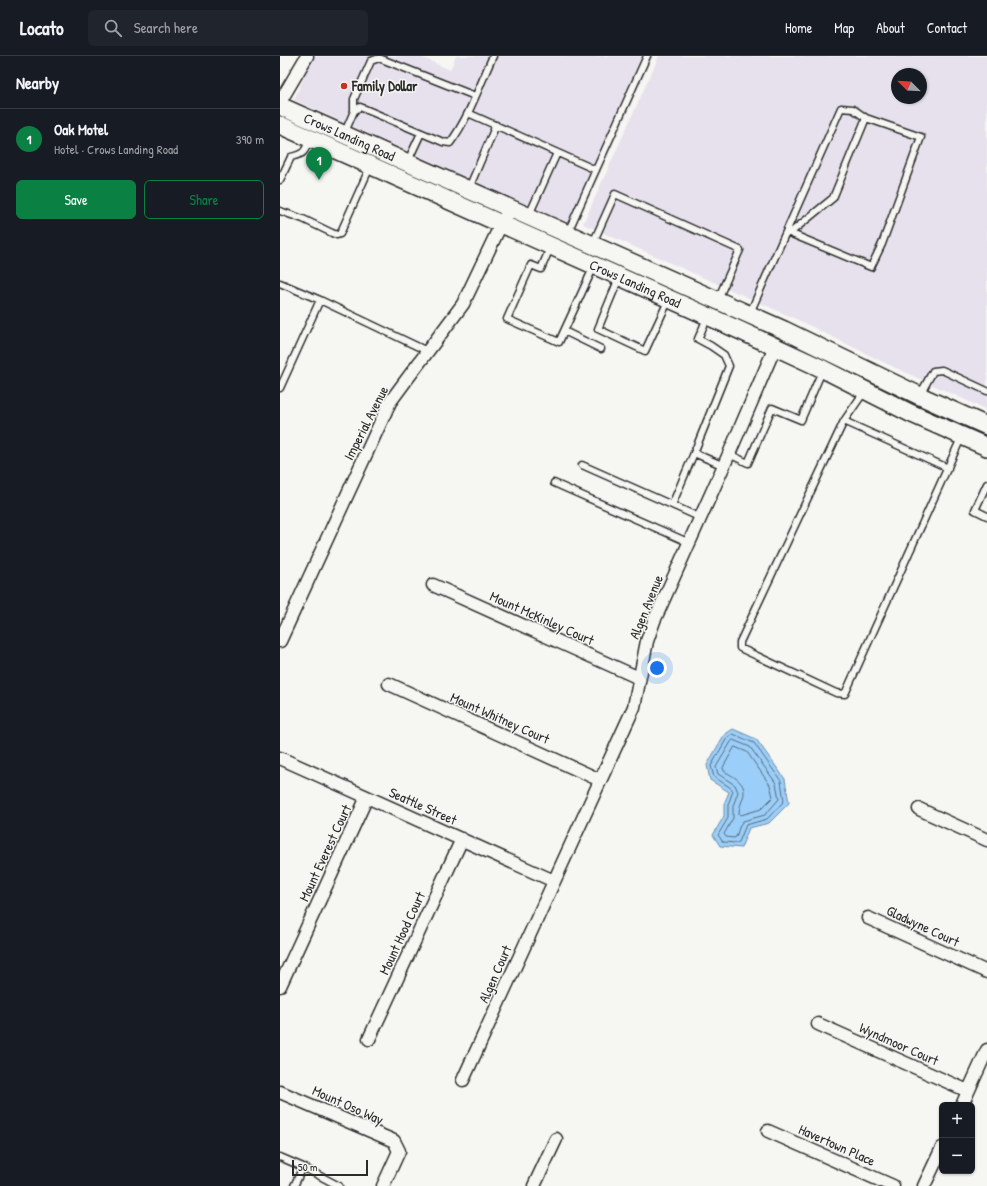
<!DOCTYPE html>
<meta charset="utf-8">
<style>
:root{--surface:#171b24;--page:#20242c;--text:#f1f3f6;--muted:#9ea1a6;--line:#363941;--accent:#0b8043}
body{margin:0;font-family:"Patrick Hand",sans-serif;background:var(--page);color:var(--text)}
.controls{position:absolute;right:12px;bottom:12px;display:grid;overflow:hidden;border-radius:6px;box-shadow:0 1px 3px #0004}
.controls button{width:36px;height:36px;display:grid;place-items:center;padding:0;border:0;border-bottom:1px solid var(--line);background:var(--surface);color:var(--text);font:20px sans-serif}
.compass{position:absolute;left:611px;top:12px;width:36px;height:36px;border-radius:50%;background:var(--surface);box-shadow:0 1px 3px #0004;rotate:294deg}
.scale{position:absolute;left:12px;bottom:10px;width:76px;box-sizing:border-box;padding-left:4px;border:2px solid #2b2b2b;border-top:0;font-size:11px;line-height:14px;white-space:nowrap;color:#2b2b2b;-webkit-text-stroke:3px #f6f6f2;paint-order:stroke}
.you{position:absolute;left:377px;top:612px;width:14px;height:14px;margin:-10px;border:3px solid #fff;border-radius:50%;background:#1a73e8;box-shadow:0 0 0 6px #1a73e833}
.badge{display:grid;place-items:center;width:26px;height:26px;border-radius:50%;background:var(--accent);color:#fff;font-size:13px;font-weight:700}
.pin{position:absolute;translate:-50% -33px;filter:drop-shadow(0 1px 2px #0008)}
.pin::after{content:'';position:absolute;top:21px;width:14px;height:12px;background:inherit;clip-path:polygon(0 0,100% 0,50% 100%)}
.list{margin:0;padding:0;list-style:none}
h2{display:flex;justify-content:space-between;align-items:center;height:52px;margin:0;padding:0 16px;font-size:17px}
h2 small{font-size:13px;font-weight:400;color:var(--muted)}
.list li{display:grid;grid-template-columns:26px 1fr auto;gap:12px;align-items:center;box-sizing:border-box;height:60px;padding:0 16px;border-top:1px solid var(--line)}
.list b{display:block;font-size:15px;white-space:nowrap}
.list p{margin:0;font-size:13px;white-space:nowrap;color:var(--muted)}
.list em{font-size:13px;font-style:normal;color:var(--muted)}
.actions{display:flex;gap:8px;padding:12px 16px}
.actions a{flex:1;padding:9px 0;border:1px solid var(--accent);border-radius:6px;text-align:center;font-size:14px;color:var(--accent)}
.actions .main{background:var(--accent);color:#fff}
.icon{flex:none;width:22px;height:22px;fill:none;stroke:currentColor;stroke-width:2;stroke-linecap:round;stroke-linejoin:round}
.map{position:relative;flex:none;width:707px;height:1130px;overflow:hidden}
header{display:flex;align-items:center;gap:24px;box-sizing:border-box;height:56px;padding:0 20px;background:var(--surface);border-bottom:1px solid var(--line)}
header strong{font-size:19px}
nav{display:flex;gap:22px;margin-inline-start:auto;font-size:14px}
.search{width:280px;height:36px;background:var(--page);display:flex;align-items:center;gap:10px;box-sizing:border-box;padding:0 14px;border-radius:6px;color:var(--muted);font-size:15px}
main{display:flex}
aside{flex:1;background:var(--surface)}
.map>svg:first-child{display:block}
</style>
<header>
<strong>Locato</strong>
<div class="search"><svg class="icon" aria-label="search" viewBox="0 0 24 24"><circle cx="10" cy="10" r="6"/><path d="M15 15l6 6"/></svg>Search here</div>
<nav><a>Home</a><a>Map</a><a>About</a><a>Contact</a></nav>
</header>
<main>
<aside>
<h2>Nearby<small></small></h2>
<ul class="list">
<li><span class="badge">1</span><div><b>Oak Motel</b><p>Hotel · Crows Landing Road</p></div><em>390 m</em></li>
</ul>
<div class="actions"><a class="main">Save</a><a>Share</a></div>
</aside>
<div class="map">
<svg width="707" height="1130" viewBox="0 0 707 1130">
<rect width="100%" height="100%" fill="#f6f6f2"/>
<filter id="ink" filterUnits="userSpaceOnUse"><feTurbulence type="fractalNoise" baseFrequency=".025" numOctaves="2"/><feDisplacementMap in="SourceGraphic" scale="8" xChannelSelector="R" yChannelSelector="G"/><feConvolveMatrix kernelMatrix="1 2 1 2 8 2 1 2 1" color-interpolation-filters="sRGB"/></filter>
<g filter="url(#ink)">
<path fill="#e7e1ed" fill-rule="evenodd" d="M 33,0 L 139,0 L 170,14 L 176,0 L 373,0 L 296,171 L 14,44 Z
M 379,0 L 707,0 L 707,354 L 603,306 L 516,263 L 303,168 ZM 617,18 L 641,18 L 641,42 L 617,42 Z"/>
<path fill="#9bcef8" stroke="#6e8da6" d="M 453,673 L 476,683 L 505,723 L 509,747 L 489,767 L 469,772 L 461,792 L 440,790 L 433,779 L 444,760 L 444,748 L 449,736 L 430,724 L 427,709 L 444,679 Z"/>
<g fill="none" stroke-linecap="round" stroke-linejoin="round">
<path stroke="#586c7d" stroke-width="1" d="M 453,678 L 474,687 L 501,725 L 504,745 L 487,763 L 466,769 L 459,786 L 457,787 L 443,786 L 438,779 L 448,762 L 448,749 L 453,735 L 451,732 L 434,721 L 431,710 L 447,682 Z
M 453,684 L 470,691 L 496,727 L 499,743 L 485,759 L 463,765 L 460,769 L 456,781 L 454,782 L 446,781 L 444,778 L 453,762 L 453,750 L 458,736 L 455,729 L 438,718 L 436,711 L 451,686 Z
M 455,691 L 467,696 L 490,729 L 493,741 L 481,753 L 461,759 L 459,758 C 459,751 461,748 463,742 C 468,727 454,721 444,715 L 443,712 Z"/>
<defs>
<path id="lane" d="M 74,55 L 74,43 L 91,5 L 99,2 L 195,40
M 188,57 L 316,114
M 65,76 L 74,55 L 80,51 L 163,86 L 170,87 C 189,62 200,28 213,0
M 128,105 L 141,77
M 0,124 L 11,101 C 26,97 24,96 30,83
M 189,132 L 216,69
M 0,155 L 23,163 L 52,177 L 57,179 L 60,178 L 90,111
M 249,159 L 277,97
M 288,176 L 367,0
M 507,176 L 591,211 L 602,188 L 641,81 L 586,62
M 313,187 L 335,138 L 460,194 L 438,243
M 270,192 L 261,213 L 251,209 L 227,263 L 279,286 L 314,210
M 339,222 L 318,273 L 365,295 L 389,243
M 0,227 L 40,244 L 0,332
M 40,244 L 147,295
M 470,257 L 561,52 L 573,53 L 586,62 L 553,142 L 510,177
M 427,262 L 418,283 L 431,290 L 444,299 L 449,310 L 414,397 L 444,410
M 284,275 L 321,293
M 584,336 L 564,365 L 460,586 L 460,592 L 556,637 L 565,638 L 682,380
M 640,339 L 653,315 L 662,314 L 707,335
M 564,365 L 668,412
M 414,397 L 392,449 L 421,462
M 449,398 L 468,407 L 492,352 L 521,364 L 542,315
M 302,409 L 392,449
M 274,427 L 410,487
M 707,428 L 695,454 L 707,460
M 0,1101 L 23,1111 L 59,1130
M 14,1130 L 23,1111"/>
<path id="street" d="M 0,46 L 27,0
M 153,529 L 359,622
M 0,585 L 110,346 L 127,323 L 183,248 L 224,162
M 109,628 L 320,724
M 0,702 L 274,825
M 639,753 L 707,784
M 588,862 L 707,916
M 0,930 L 87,741
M 538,968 L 688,1035
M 89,983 L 182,783
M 183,1024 L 354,651 L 367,585 L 374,565 L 449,398 L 495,291
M 0,1036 L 114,1085 L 119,1095 L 103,1130
M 682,1049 L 707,994
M 488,1075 L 613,1130
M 254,1130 L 276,1083
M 644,1130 L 662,1092"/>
<g id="secondary">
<path id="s1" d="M 0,50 L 504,274 L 640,340 L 707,370"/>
<path id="s2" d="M 0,69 L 459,274 L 543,313 L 630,357 L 707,391"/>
</g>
</defs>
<use href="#lane" stroke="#2b2b2b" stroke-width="9"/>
<use href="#street" stroke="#2b2b2b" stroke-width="15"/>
<use href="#secondary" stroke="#2b2b2b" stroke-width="20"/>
<use href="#lane" stroke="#f6f6f2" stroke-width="6"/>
<use href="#street" stroke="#f6f6f2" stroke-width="12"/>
<use href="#secondary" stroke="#f6f6f2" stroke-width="17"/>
</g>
</g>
<circle fill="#c8321e" stroke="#f6f6f2" stroke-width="1.5" cx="64" cy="30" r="4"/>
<g text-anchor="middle" stroke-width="3" stroke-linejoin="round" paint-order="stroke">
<g font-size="14" font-weight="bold" fill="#2b2b2b" stroke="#f6f6f2" text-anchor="start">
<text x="72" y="35">Family Dollar</text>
</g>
<g font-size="14" fill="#2b2b2b" stroke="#f6f6f2">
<text dy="5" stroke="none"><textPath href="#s1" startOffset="76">Crows Landing Road</textPath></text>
<text dy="5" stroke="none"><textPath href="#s2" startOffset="389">Crows Landing Road</textPath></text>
<text transform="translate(86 367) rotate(-63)" y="5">Imperial Avenue</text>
<text transform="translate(366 551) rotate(-68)" y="5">Algen Avenue</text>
<text transform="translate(262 562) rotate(24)" y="5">Mount McKinley Court</text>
<text transform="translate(220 662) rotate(24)" y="5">Mount Whitney Court</text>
<text transform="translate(143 750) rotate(24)" y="5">Seattle Street</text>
<text transform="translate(45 797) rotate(-65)" y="5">Mount Everest Court</text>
<text transform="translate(643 870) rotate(25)" y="5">Gladwyne Court</text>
<text transform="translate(122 877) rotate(-65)" y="5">Mount Hood Court</text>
<text transform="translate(215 918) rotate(-66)" y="5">Algen Court</text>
<text transform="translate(619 988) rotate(24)" y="5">Wyndmoor Court</text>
<text transform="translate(68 1049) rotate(24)" y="5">Mount Oso Way</text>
<text transform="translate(557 1089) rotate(24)" y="5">Havertown Place</text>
</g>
</g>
</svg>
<div class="controls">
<button>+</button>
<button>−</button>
</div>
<svg class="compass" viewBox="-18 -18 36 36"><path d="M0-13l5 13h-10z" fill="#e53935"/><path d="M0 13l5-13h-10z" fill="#9ea1a6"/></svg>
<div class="scale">50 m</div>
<div class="you"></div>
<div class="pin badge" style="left:39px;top:124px">1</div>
</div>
</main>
